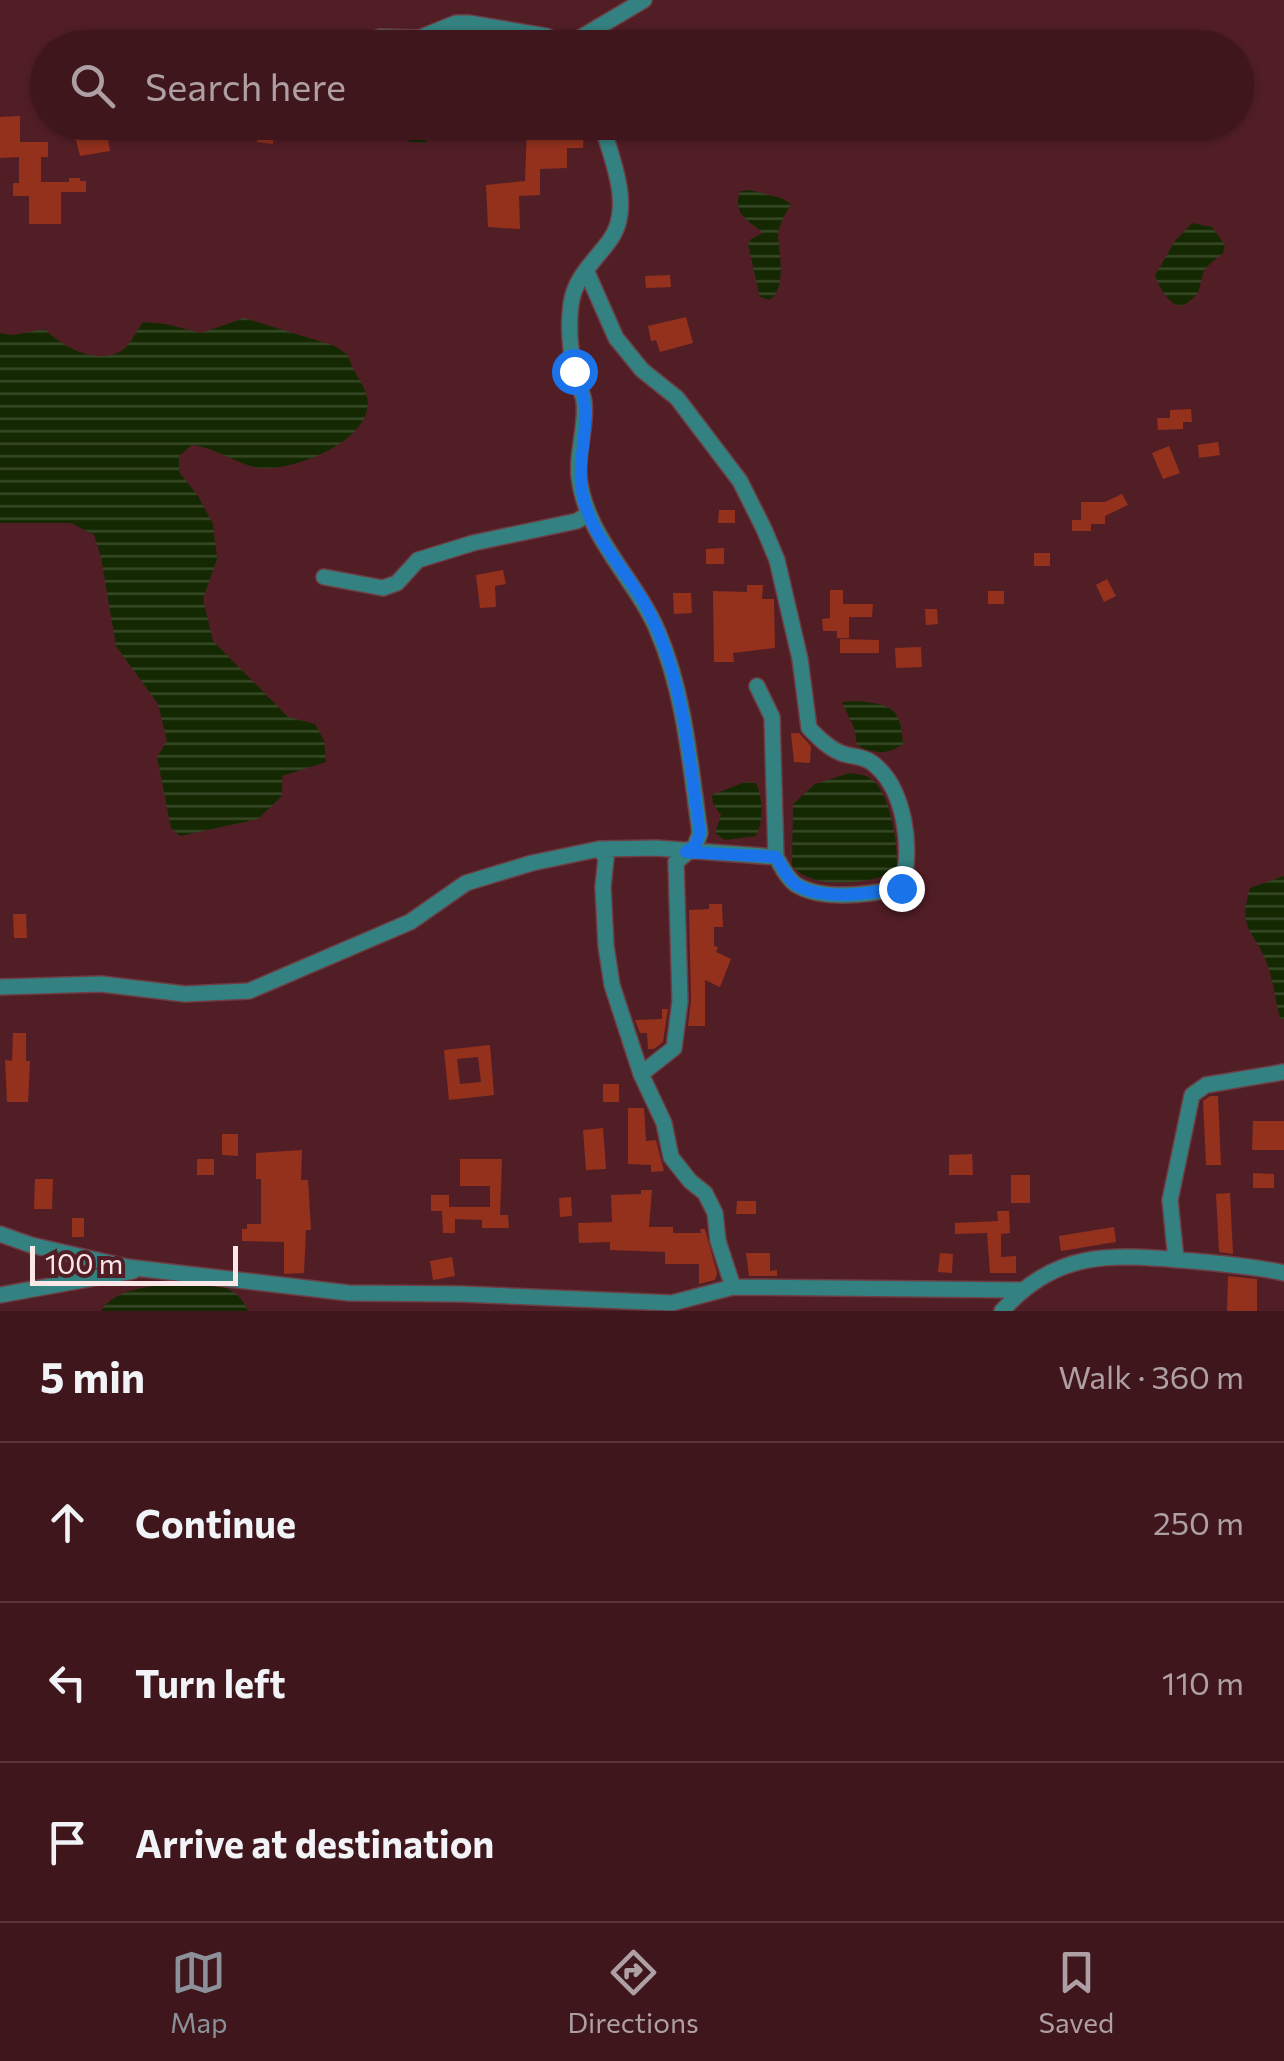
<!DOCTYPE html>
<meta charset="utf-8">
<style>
:root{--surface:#3e161c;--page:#451f25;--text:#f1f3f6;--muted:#ad9fa3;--line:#57353b;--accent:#8c9099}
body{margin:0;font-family:Commissioner,sans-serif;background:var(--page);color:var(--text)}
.scale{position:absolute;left:30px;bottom:25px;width:208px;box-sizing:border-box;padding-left:10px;border:5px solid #fce7e8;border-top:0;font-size:28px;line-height:35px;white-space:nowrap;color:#fce7e8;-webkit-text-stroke:8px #521e26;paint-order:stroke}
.stop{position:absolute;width:30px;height:30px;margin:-22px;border:8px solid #1a73e8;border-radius:50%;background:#fff}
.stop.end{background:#1a73e8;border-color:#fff;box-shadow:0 2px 10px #0008}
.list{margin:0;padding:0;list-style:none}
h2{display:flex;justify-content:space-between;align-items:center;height:130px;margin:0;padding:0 40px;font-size:42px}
h2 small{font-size:32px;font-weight:400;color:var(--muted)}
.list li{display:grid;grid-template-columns:65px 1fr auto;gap:30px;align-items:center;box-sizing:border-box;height:160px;padding:0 40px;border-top:2px solid var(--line)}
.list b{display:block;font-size:38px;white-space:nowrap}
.list em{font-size:32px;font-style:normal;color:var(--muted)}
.icon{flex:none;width:55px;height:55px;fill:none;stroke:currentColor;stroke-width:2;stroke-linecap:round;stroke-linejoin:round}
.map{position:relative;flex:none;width:1284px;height:1311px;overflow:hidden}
.search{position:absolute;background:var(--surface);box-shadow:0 2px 8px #0004;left:30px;right:30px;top:30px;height:110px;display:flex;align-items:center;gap:25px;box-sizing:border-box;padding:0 35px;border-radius:55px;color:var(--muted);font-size:38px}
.sheet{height:610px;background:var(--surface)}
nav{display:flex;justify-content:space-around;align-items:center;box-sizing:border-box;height:140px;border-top:2px solid var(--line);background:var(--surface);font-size:28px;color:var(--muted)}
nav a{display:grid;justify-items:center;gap:5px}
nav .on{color:var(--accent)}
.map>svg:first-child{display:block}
</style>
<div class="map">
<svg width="1284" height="1311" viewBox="0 0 1284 1311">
<defs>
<pattern id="water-rules" width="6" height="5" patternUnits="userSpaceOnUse" patternTransform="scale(2.5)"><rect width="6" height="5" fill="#142902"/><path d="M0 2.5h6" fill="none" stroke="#374827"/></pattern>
</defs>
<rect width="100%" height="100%" fill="#521e26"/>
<path fill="url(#water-rules)" d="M 389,123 L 435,123 L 425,143 L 410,142 Z
M 750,190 L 781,198 L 791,204 C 786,213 778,226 778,235 C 779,254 787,286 770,300 L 760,297 L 748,245 L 751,239 L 763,233 C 749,220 732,216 740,191 Z
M 1192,223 L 1212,227 L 1225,245 L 1223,253 C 1199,273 1206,265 1198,293 C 1196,295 1187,304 1184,305 C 1170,309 1158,285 1155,275 L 1175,241 Z
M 244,318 L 335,346 L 348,355 C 351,370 364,383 367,397 C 376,440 292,472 259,468 C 236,464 217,448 192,445 L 179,456 L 179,472 L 198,496 L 213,524 L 217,559 L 203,599 L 213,641 L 288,717 L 315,724 L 324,740 L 326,762 L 282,776 L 282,796 L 258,819 L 180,836 L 171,828 L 157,757 L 167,741 L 158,704 L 116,646 L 101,557 L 94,535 L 71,523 L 0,523 L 0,333 L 13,335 L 45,329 C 62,347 99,367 124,349 C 131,343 137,330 143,322 L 166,324 L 201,333 Z
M 856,701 C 891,704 901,707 903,744 C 889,755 872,754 857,745 L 854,728 L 842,702 Z
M 850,773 C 855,774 861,774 866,776 C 891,786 898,846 897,871 C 870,884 814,891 792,866 L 793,804 L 815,784 Z
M 745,782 L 756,783 C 763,799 764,820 756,836 L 725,840 L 715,833 L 721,815 L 713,804 L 712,795 Z
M 1284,876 L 1284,1019 L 1280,1018 C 1275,1000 1273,979 1267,963 C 1252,927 1238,931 1250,888 Z
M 201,1282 C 223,1286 239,1289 248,1311 L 101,1311 C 119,1282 170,1286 201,1282 Z"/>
<path fill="#93311d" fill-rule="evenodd" d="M 20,116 L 20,142 L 48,142 L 48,157 L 41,157 L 41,182 L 69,182 L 69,178 L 80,178 L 80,181 L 86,181 L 86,192 L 61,192 L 61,224 L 29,224 L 29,196 L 13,196 L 13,183 L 19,183 L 19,157 L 0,158 L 0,117 Z
M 99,124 L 101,140 L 108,139 L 110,151 L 80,156 L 73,127 Z
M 258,128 L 274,129 L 273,144 L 257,142 Z
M 527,128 L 584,131 L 583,148 L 567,148 L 567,168 L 540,169 L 540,195 L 519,196 L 520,229 L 488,227 L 486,185 L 525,181 Z
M 670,275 L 671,287 L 646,288 L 645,276 Z
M 686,317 L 693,343 L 660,352 L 656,340 L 651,341 L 648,326 Z
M 1191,409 L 1192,422 L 1183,422 L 1183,429 L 1158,430 L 1157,418 L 1170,418 L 1170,410 Z
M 1218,442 L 1220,455 L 1199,458 L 1198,445 Z
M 1169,446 L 1180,473 L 1163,479 L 1152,453 Z
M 1122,494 L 1128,505 L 1105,516 L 1105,524 L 1091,524 L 1091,531 L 1072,531 L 1072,520 L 1081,520 L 1081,502 L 1105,502 Z
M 719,510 L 735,510 L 735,523 L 718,523 Z
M 724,548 L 724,564 L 706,564 L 706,549 Z
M 1034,553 L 1050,553 L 1050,566 L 1034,566 Z
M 503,570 L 506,584 L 495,586 L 496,607 L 480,608 L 476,575 Z
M 1107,579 L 1116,596 L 1104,602 L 1096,585 Z
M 747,585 L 763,585 L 762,599 L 774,599 L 775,648 L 733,653 L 734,662 L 714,662 L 713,591 L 747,592 Z
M 830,590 L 843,590 L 843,604 L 873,604 L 872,617 L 849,617 L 849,638 L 837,638 L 837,631 L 823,631 L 822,619 L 830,618 Z
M 988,591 L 1004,591 L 1004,604 L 988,604 Z
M 673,593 L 691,593 L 692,613 L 674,614 Z
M 925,609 L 937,609 L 938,624 L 926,625 Z
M 840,639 L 879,640 L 879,653 L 840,653 Z
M 921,647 L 922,667 L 896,668 L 895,648 Z
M 791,733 L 799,733 L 811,746 L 810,763 L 794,762 Z
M 709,904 L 722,904 L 723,927 L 714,927 L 714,946 L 718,947 L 716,952 L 731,959 L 720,987 L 705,980 L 705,1026 L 688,1026 L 691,1001 L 689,910 L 709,909 Z
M 13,914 L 26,914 L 27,938 L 14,938 Z
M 662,1009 L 668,1009 L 663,1042 L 654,1049 L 648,1049 L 647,1033 L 640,1033 L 635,1020 L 662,1019 Z
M 13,1033 L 26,1033 L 26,1061 L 30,1061 L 28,1102 L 7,1102 L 5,1060 L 12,1061 Z
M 490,1045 L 494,1095 L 449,1100 L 444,1050 ZM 478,1057 L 481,1082 L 460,1084 L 457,1059 Z
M 603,1084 L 619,1084 L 619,1102 L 603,1102 Z
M 1210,1096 L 1218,1096 L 1221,1165 L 1206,1165 L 1203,1101 Z
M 628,1108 L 644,1108 L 646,1141 L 656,1140 L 664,1171 L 651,1172 L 651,1165 L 628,1164 Z
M 1253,1121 L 1284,1121 L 1284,1150 L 1252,1150 Z
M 603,1128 L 606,1169 L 586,1170 L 583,1130 Z
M 222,1134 L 238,1134 L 238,1156 L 222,1155 Z
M 302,1150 L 301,1180 L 308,1180 L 311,1230 L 306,1230 L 304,1273 L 284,1274 L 284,1242 L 242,1241 L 242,1229 L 247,1229 L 247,1224 L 261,1224 L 261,1179 L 256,1179 L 256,1153 Z
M 972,1154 L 973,1175 L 949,1175 L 949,1155 Z
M 197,1159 L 214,1159 L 214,1175 L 197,1175 Z
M 460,1159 L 502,1159 L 500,1215 L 508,1215 L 509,1228 L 482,1228 L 482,1220 L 455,1219 L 455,1233 L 443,1233 L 442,1211 L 431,1211 L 431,1195 L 449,1195 L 449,1207 L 490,1207 L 490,1186 L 460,1186 Z
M 1253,1173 L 1274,1174 L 1274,1188 L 1253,1188 Z
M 1011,1175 L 1030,1175 L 1030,1203 L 1011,1203 Z
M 35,1179 L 53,1179 L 52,1209 L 34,1209 Z
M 641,1190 L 652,1190 L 649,1227 L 673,1227 L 673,1233 L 701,1233 L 700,1229 L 705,1229 L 717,1273 L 715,1280 L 699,1284 L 699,1264 L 665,1264 L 665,1252 L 610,1250 L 610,1242 L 579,1243 L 578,1223 L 612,1222 L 611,1195 L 641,1194 Z
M 1230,1193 L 1233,1254 L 1219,1252 L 1216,1194 Z
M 571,1197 L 572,1216 L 560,1217 L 559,1198 Z
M 737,1201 L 756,1201 L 756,1214 L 736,1214 Z
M 997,1211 L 1009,1211 L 1010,1233 L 1001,1234 L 1001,1257 L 1016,1256 L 1016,1273 L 990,1273 L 987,1233 L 955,1234 L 955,1223 L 998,1221 Z
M 72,1218 L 84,1218 L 84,1237 L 72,1237 Z
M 1114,1227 L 1116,1242 L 1061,1251 L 1059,1236 Z
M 746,1253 L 770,1253 L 770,1271 L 777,1270 L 777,1276 L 749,1276 Z
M 940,1253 L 953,1254 L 952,1273 L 938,1272 Z
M 452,1257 L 455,1276 L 433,1280 L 430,1261 Z
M 1228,1276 L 1257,1279 L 1257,1311 L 1227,1311 Z"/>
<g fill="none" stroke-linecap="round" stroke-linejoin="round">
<defs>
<path id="minor" d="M 568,45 L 644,0
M 371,48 L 380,37 L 419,38 L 456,23 L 469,23 L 546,36 L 571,48
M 601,122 C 611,157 634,207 610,240 C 595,261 575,276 571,304 C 568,326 570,350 575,372 C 577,382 582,391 584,401 C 587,427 576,453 579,477 C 586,537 636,579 658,632 C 685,695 690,765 700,833 L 695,846 L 676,862 L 680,1001 L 674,1048 L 641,1074
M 586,270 L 616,338 L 642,370 L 677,398 L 740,481 L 764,529 L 777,560 L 800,659 L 809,728 C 818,737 828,748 841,753 C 851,757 862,756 871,762 C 905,786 914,851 901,888 C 872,894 822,902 795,884 C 786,877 782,867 776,857 L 656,848 L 599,849
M 324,577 L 383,588 L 397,583 L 418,560 L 473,543 L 577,521 L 588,514
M 757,686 L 772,717 L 776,857
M 0,987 L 101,984 L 185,994 L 249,991 L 410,922 L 466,883 L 532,863 L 599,849 L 606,858 L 603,887 L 606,946 L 612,985 L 641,1074 L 664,1123 L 671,1157 L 690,1181 L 705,1193 L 715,1213 L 718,1241 L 733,1287
M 0,1234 L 31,1245 L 127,1267 L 349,1293 L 461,1294 L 672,1303 L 733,1287 L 1020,1290
M 1176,1260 L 1170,1200 L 1192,1095 L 1206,1085 L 1284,1072
M 0,1295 L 133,1271
M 1002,1311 C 1058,1247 1116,1255 1193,1261 C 1223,1264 1254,1266 1284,1273"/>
</defs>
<use href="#minor" stroke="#6d3e45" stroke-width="18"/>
<use href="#minor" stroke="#338281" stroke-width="15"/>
</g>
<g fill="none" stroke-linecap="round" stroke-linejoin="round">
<path stroke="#1a73e8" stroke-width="12" d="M 574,371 C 577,380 582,390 584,400 C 590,441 571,470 588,513 C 602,549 631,577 648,610 C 684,679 689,758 700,833 L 695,846 L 686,852 L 776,857 C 782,866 786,877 795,884 C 822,902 872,893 901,888"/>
</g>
</svg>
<div class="scale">100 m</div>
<div class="stop" style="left:574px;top:371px"></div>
<div class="stop end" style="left:901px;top:888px"></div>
<div class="search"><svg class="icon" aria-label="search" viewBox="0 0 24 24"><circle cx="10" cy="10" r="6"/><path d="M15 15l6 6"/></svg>Search here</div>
</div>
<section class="sheet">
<h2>5 min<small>Walk · 360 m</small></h2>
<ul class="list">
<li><svg class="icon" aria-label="ahead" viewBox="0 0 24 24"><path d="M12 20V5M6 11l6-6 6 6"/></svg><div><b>Continue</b></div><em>250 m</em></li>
<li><svg class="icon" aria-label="left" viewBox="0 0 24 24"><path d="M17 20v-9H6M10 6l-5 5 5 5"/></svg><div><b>Turn left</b></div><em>110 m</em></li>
<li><svg class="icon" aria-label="arrive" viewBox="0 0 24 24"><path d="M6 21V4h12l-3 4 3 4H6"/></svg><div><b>Arrive at destination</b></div></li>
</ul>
</section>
<nav>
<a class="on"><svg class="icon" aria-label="map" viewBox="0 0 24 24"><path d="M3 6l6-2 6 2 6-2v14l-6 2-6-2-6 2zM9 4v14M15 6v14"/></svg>Map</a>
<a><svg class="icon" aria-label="directions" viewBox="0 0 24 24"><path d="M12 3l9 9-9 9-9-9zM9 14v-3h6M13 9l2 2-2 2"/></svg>Directions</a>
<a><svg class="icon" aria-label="saved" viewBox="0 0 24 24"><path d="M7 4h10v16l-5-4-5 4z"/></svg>Saved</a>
</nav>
